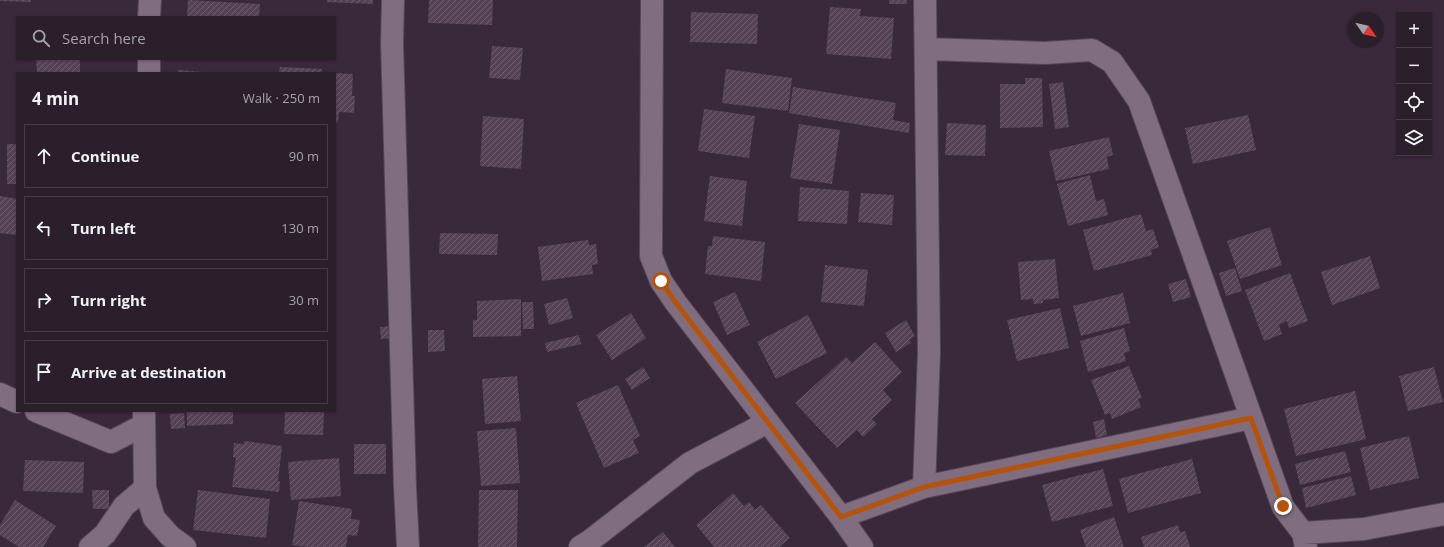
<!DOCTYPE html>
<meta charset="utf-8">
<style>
:root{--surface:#2c1f2c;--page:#382c38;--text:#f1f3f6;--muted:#a6a2a9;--line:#483d48}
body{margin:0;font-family:"Open Sans",sans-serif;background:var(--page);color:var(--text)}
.controls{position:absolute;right:12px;top:12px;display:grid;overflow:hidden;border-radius:0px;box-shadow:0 1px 3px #0004}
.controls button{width:36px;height:36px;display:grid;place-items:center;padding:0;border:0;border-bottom:1px solid var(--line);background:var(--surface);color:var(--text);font:20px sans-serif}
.compass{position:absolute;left:1348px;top:12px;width:36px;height:36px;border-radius:50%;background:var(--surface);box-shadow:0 1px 3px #0004;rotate:124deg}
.stop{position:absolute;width:12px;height:12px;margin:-9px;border:3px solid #b45309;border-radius:50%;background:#fff}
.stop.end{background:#b45309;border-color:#fff;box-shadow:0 1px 4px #0008}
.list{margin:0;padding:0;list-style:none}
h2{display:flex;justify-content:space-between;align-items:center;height:52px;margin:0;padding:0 16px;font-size:17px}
h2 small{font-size:13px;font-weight:400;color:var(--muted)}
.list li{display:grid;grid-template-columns:26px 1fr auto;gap:12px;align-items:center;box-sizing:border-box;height:64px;margin:0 8px 8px;padding:0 8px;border:1px solid var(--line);border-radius:0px}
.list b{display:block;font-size:15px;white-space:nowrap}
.list em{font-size:13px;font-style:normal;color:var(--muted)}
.icon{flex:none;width:22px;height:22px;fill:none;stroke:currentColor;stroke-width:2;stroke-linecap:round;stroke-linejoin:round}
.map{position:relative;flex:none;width:1444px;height:547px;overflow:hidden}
.search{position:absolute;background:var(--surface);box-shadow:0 1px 3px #0004;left:16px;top:16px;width:320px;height:44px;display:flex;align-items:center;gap:10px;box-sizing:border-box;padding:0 14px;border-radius:0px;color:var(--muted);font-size:15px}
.panel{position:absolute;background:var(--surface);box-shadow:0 1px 3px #0004;left:16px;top:72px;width:320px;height:340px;border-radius:0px}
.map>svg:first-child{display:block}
</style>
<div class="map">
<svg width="1444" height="547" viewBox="0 0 1444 547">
<defs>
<pattern id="building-hatch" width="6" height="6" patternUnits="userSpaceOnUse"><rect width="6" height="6" fill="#554355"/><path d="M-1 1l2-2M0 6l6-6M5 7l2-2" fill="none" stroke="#6e5e6e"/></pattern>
</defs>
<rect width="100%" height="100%" fill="#3a293a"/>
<path fill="url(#building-hatch)" d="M 0,0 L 31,0 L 31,2 L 0,1 Z
M 188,0 L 260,4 L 259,17 L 187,17 Z
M 327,0 L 373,0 L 373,4 L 327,2 Z
M 429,0 L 493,0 L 492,25 L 428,23 Z
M 889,0 L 907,0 L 907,4 L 889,4 Z
M 830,7 L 861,9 L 860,16 L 894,18 L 891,59 L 826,54 Z
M 691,12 L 758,14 L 757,44 L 690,42 Z
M 492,46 L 523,48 L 520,80 L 489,78 Z
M 36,59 L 80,59 L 80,73 L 37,73 Z
M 280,67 L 322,69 L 322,73 L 279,73 Z
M 726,69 L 792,78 L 788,111 L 722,103 Z
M 178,70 L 204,72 L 204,73 L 178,73 Z
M 335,73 L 353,74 L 352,96 L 355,96 L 354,113 L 339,112 L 338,123 L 335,122 Z
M 1025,78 L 1042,78 L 1043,127 L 1000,128 L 1000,84 L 1025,84 Z
M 1063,82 L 1069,127 L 1055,129 L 1049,84 Z
M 793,87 L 896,103 L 893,120 L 910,123 L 909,133 L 789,113 Z
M 704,109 L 755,116 L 749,158 L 698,151 Z
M 1248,115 L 1256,150 L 1193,164 L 1185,128 Z
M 483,116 L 524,119 L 521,169 L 480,166 Z
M 947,123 L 986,125 L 985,156 L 945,155 Z
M 799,124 L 840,130 L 832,184 L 790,178 Z
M 1109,137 L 1113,155 L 1107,157 L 1109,169 L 1056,181 L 1049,151 Z
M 7,144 L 17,144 L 17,184 L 7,184 Z
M 1090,175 L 1096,201 L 1104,199 L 1108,215 L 1068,226 L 1057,184 Z
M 710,176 L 747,181 L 742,226 L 704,221 Z
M 800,187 L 849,191 L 847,224 L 798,221 Z
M 861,193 L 894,195 L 892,225 L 858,222 Z
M 0,196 L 17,199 L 17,235 L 0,233 Z
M 1141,214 L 1146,231 L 1153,229 L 1159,247 L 1151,250 L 1152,255 L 1094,271 L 1083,230 Z
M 1270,227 L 1282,265 L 1240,279 L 1227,241 Z
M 440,233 L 498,234 L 497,255 L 439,254 Z
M 713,236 L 765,242 L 761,281 L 705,274 L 708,246 L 712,246 Z
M 588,240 L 589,245 L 596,244 L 598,264 L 592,265 L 593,274 L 542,281 L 538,247 Z
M 1370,256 L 1380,288 L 1332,305 L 1321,272 Z
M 1055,259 L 1059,298 L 1043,300 L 1043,303 L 1034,304 L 1033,299 L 1021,300 L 1018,262 Z
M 825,265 L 868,270 L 864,306 L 821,302 Z
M 1235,268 L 1242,291 L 1226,296 L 1219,273 Z
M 1290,273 L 1308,321 L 1289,328 L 1287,321 L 1279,325 L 1282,334 L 1264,341 L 1245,290 Z
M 1186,279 L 1191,297 L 1173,302 L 1168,284 Z
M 735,292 L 750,325 L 727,335 L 713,302 Z
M 1123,293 L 1130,323 L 1081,336 L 1073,306 Z
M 567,298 L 573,318 L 549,325 L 544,304 Z
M 521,299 L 521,336 L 473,337 L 473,320 L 477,320 L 477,301 Z
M 522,302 L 533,302 L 534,329 L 523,329 Z
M 1060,308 L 1069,348 L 1017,361 L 1007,320 Z
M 631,313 L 646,338 L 612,360 L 596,335 Z
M 808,315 L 827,353 L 776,379 L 757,342 Z
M 906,320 L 915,336 L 909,340 L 911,343 L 896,352 L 885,333 Z
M 393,326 L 394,338 L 381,339 L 380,327 Z
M 1124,328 L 1130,351 L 1124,353 L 1126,361 L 1088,372 L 1080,341 Z
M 428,330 L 444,330 L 445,351 L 428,352 Z
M 579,335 L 581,344 L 547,352 L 545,343 Z
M 875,342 L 902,372 L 883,390 L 892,400 L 872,419 L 877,424 L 863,437 L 857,430 L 837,448 L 795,403 L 846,357 L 852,363 Z
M 1129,366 L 1142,398 L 1138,399 L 1141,407 L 1112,419 L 1110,413 L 1105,415 L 1091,380 Z
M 643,367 L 650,378 L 632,390 L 625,379 Z
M 1434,367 L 1443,402 L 1408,411 L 1399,376 Z
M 517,376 L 521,421 L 485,424 L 482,379 Z
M 618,385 L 640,436 L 633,440 L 639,453 L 604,468 L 576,403 Z
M 1355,391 L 1366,439 L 1296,456 L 1284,409 Z
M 187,411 L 233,411 L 233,424 L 187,426 Z
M 285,411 L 324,411 L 323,435 L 284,434 Z
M 184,413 L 185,428 L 171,429 L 170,414 Z
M 1104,419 L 1107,435 L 1096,438 L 1093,422 Z
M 516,428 L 520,483 L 481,486 L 477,431 Z
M 1409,436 L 1419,478 L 1370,490 L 1360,448 Z
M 244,441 L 282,446 L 278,481 L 280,481 L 279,492 L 232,487 L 236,458 L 233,457 L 234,443 L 244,444 Z
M 354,444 L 386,444 L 386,474 L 354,474 Z
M 1345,451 L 1351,472 L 1300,485 L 1295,464 Z
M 339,458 L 341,496 L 291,500 L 288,462 Z
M 1192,459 L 1201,493 L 1128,513 L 1119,479 Z
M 25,460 L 84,462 L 83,493 L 23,491 Z
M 1103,469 L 1113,506 L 1052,522 L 1042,485 Z
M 1351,476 L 1356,495 L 1306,508 L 1302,488 Z
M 92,490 L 109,490 L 109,509 L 93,509 Z
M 198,490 L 270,499 L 266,538 L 193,530 Z
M 479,490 L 518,490 L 517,547 L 478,547 Z
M 733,493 L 744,506 L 749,502 L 755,510 L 761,505 L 790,538 L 779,547 L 714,547 L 696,525 Z
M 15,500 L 56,526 L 43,547 L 19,547 L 0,535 L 0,525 Z
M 299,501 L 352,509 L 351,519 L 360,520 L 357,536 L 348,535 L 346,547 L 308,547 L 292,545 Z
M 1114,517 L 1124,547 L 1086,547 L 1080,530 Z
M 1178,525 L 1180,532 L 1185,531 L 1190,547 L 1144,547 L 1141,537 Z
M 663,532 L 675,547 L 644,547 Z"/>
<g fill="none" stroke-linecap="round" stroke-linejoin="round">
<defs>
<path id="minor" d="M 393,0 L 392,43 L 405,487 L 408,547
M 652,0 L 651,256 L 661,281 L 676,303 L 841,517 L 862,547
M 149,17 L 150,0
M 926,49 L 1045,53 L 1092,50 L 1112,62 L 1139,101 L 1283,507 L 1303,533 L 1306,547
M 149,73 L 149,59
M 0,394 L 17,402
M 36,411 L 111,442 L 144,425
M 144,411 L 145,488 L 154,518 L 170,536 L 185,547
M 924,487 L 929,352 L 925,0
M 841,517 L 924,487 L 1251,418
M 1303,533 L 1364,529 L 1444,514
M 90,547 L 105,534 L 124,506 L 145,488
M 580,547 L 591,540 L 690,463 L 768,422"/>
</defs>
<use href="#minor" stroke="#564756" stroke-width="24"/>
<use href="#minor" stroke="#816d80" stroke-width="22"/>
</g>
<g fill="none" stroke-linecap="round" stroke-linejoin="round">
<path stroke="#b45309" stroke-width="5" d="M 661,281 L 676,303 L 841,517 L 924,487 L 1251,418 L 1283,506"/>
</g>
</svg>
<div class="controls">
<button>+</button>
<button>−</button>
<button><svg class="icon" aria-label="locate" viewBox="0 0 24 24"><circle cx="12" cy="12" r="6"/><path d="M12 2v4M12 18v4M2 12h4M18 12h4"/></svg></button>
<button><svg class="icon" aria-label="layers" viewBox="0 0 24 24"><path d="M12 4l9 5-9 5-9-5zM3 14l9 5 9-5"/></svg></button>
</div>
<svg class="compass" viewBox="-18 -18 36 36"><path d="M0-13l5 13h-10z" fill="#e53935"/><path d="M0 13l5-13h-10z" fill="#a6a2a9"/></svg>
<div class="stop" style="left:661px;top:281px"></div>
<div class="stop end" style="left:1283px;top:506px"></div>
<div class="search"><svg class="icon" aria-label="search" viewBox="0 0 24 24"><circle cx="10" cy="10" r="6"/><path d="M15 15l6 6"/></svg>Search here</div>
<section class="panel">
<h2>4 min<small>Walk · 250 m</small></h2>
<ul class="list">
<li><svg class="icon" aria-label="ahead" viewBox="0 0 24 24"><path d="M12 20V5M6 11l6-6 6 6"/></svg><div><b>Continue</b></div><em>90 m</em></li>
<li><svg class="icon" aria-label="left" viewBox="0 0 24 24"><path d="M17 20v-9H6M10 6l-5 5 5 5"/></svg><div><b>Turn left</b></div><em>130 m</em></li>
<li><svg class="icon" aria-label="right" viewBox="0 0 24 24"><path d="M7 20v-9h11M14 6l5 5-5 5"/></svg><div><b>Turn right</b></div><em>30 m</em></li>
<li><svg class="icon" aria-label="arrive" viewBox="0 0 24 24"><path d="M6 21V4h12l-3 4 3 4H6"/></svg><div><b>Arrive at destination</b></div></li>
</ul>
</section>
</div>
